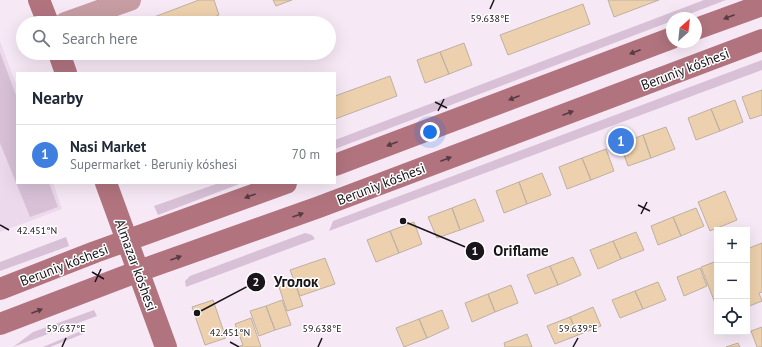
<!DOCTYPE html>
<meta charset="utf-8">
<style>
:root{--surface:#fff;--page:#f2f2f3;--text:#1f2937;--muted:#747a83;--line:#e0e1e3;--accent:#111827}
body{margin:0;font-family:"PT Sans",sans-serif;background:var(--page);color:var(--text)}
.controls{position:absolute;right:12px;bottom:12px;display:grid;overflow:hidden;border-radius:0px;box-shadow:0 4px 16px #0002}
.controls button{width:36px;height:36px;display:grid;place-items:center;padding:0;border:0;border-bottom:1px solid var(--line);background:var(--surface);color:var(--text);font:20px sans-serif}
.compass{position:absolute;left:666px;top:12px;width:36px;height:36px;border-radius:50%;background:var(--surface);box-shadow:0 4px 16px #0002;rotate:27deg}
.you{position:absolute;left:430px;top:132px;width:14px;height:14px;margin:-10px;border:3px solid #fff;border-radius:50%;background:#1a73e8;box-shadow:0 0 0 6px #1a73e833}
.badge{display:grid;place-items:center;width:26px;height:26px;border-radius:50%;background:var(--accent);color:#fff;font-size:13px;font-weight:700}
.pin{position:absolute;translate:-50% -50%;border:2px solid #fff;box-shadow:0 1px 4px #0006}
.list{margin:0;padding:0;list-style:none}
h2{display:flex;justify-content:space-between;align-items:center;height:52px;margin:0;padding:0 16px;font-size:17px}
h2 small{font-size:13px;font-weight:400;color:var(--muted)}
.list li{display:grid;grid-template-columns:26px 1fr auto;gap:12px;align-items:center;box-sizing:border-box;height:60px;padding:0 16px;border-top:1px solid var(--line)}
.list b{display:block;font-size:15px;white-space:nowrap}
.list p{margin:0;font-size:13px;white-space:nowrap;color:var(--muted)}
.list em{font-size:13px;font-style:normal;color:var(--muted)}
.icon{flex:none;width:22px;height:22px;fill:none;stroke:currentColor;stroke-width:2;stroke-linecap:round;stroke-linejoin:round}
.map{position:relative;flex:none;width:762px;height:347px;overflow:hidden}
.search{position:absolute;background:var(--surface);box-shadow:0 4px 16px #0002;left:16px;top:16px;width:320px;height:44px;display:flex;align-items:center;gap:10px;box-sizing:border-box;padding:0 14px;border-radius:22px;color:var(--muted);font-size:15px}
.panel{position:absolute;background:var(--surface);box-shadow:0 4px 16px #0002;left:16px;top:72px;width:320px;height:112px;border-radius:0px}
.map>svg:first-child{display:block}
</style>
<div class="map">
<svg width="762" height="347" viewBox="0 0 762 347">
<rect width="100%" height="100%" fill="#f7e8f6"/>
<path fill="#edd9ec" d="M 0,41 L 17,87 L 17,183 L 53,183 L 62,209 L 0,232 Z"/>
<path fill="#d8c1d7" d="M 704,0 L 726,0 L 679,18 L 672,18 L 672,21 L 335,149 L 335,140 Z
M 0,52 L 17,98 L 17,183 L 49,183 L 58,207 L 30,217 L 0,143 Z
M 762,60 L 762,70 L 329,231 L 333,221 Z
M 219,183 L 242,183 L 158,215 L 154,206 Z
M 305,233 L 312,235 L 315,239 L 186,287 L 185,281 L 190,276 Z
M 66,237 L 69,246 L 0,271 L 0,262 Z
M 94,310 L 97,316 L 13,347 L 33,332 Z
M 81,331 L 83,334 L 50,347 L 43,347 Z"/>
<path fill="#edd0ad" stroke="#bdb1a2" d="M 199,0 L 214,0 L 219,15 L 199,23 L 138,23 Z
M 273,0 L 292,0 L 276,6 Z
M 608,0 L 659,0 L 614,17 Z
M 583,4 L 590,24 L 508,55 L 500,35 Z
M 464,43 L 472,65 L 449,74 L 440,52 Z
M 440,52 L 449,74 L 425,83 L 417,60 Z
M 390,76 L 397,96 L 335,119 L 335,96 Z
M 762,90 L 762,115 L 750,119 L 742,97 Z
M 735,100 L 743,122 L 720,131 L 711,109 Z
M 711,109 L 720,131 L 696,140 L 688,118 Z
M 666,127 L 675,149 L 651,158 L 643,135 Z
M 643,135 L 651,158 L 628,166 L 620,144 Z
M 606,149 L 614,171 L 591,180 L 582,158 Z
M 582,158 L 591,180 L 567,189 L 559,167 Z
M 542,173 L 551,195 L 527,204 L 519,182 Z
M 519,182 L 527,204 L 504,213 L 496,191 Z
M 725,191 L 737,220 L 710,231 L 698,202 Z
M 475,199 L 484,221 L 460,230 L 452,208 Z
M 452,208 L 460,230 L 437,238 L 428,217 Z
M 696,208 L 704,226 L 681,236 L 673,217 Z
M 673,217 L 681,236 L 658,245 L 651,226 Z
M 414,222 L 422,244 L 399,253 L 390,231 Z
M 390,231 L 399,253 L 376,262 L 367,240 Z
M 636,232 L 644,250 L 621,259 L 613,241 Z
M 613,241 L 621,259 L 598,269 L 590,250 Z
M 762,243 L 762,292 L 759,293 L 762,301 L 747,307 L 747,249 Z
M 573,257 L 581,275 L 558,285 L 550,266 Z
M 325,258 L 335,284 L 300,296 L 290,270 Z
M 717,261 L 717,308 L 701,267 Z
M 550,266 L 558,285 L 535,294 L 527,275 Z
M 700,268 L 707,286 L 684,296 L 677,277 Z
M 294,281 L 303,306 L 287,311 L 279,287 Z
M 658,282 L 666,300 L 643,309 L 635,291 Z
M 511,285 L 518,303 L 495,312 L 488,294 Z
M 635,291 L 643,309 L 620,318 L 612,300 Z
M 488,294 L 495,312 L 472,322 L 465,303 Z
M 213,300 L 226,338 L 205,345 L 192,307 Z
M 282,300 L 291,325 L 275,330 L 266,306 Z
M 266,306 L 275,330 L 259,336 L 250,311 Z
M 593,307 L 601,326 L 578,335 L 570,317 Z
M 442,310 L 449,328 L 427,338 L 419,319 Z
M 570,317 L 578,335 L 555,344 L 547,326 Z
M 251,318 L 261,347 L 237,347 L 243,345 L 235,324 Z
M 419,319 L 427,338 L 404,347 L 396,328 Z
M 762,327 L 762,347 L 757,347 L 751,331 Z
M 527,334 L 532,347 L 505,347 L 504,343 Z
M 738,343 L 740,347 L 726,347 Z"/>
<g fill="none" stroke-linecap="round" stroke-linejoin="round">
<path stroke="#c79ca3" stroke-width="22" d="M 65,23 L 130,0"/>
<path stroke="#b1747f" stroke-width="22" d="M 39,0 L 48,23
M 696,29 L 762,5
M 59,53 L 66,73
M 335,165 L 672,38
M 106,183 L 166,347
M 0,289 L 95,252 L 286,183
M 0,324 L 139,271 L 319,207 L 762,40"/>
</g>
<defs><path id="oneway-solid" d="M-6-.8H1V-3.2L6.5 0L1 3.2V.8H-6Z"/></defs>
<g fill="#563b42">
<use href="#oneway-solid" transform="translate(729 17) rotate(159)"/>
<use href="#oneway-solid" transform="translate(635 52) rotate(159)"/>
<use href="#oneway-solid" transform="translate(514 98) rotate(159)"/>
<use href="#oneway-solid" transform="translate(568 113) rotate(-21)"/>
<use href="#oneway-solid" transform="translate(392 144) rotate(159)"/>
<use href="#oneway-solid" transform="translate(446 159) rotate(-21)"/>
<use href="#oneway-solid" transform="translate(250 196) rotate(160)"/>
<use href="#oneway-solid" transform="translate(298 215) rotate(-20)"/>
<use href="#oneway-solid" transform="translate(176 258) rotate(-20)"/>
<use href="#oneway-solid" transform="translate(37 311) rotate(-21)"/>
</g>
<path fill="none" stroke="#1a151a" stroke-width="1.5" d="M 490,9 L 494,0M 435,102 L 447,108M 438,111 L 444,99M 638,205 L 650,211M 641,214 L 647,202M 0,225 L 9,230M 92,272 L 104,279M 95,282 L 101,269M 230,342 L 239,347M 62,347 L 66,338M 318,347 L 322,338M 573,347 L 578,338"/>
<g text-anchor="middle" stroke-width="3" stroke-linejoin="round" paint-order="stroke">
<g font-size="14" fill="#1a151a" stroke="#fff">
<text transform="translate(685 69) rotate(-21)" y="5">Beruniy kóshesi</text>
<text transform="translate(381 184) rotate(-21)" y="5">Beruniy kóshesi</text>
<text transform="translate(64 265) rotate(-21)" y="5">Beruniy kóshesi</text>
<text transform="translate(136 265) rotate(70)" y="5">Almazar kóshesi</text>
</g>
</g>
<g font-size="10" text-anchor="middle" fill="#1a151a" stroke="#fff" stroke-width="3" stroke-linejoin="round" paint-order="stroke">
<text x="490" y="22">59.638°E</text>
<text x="37" y="234">42.451°N</text>
<text x="66" y="332">59.637°E</text>
<text x="322" y="332">59.638°E</text>
<text x="578" y="332">59.639°E</text>
<text x="230" y="336">42.451°N</text>
</g>
<path fill="none" stroke="#1a151a" stroke-width="1.5" d="M403 221L475 251M197 313L256 282"/>
<g fill="#1a151a" stroke="#fff" stroke-width="1.5">
<circle cx="403" cy="221" r="4"/>
<circle cx="197" cy="313" r="4"/>
<circle cx="475" cy="251" r="10"/>
<circle cx="256" cy="282" r="10"/>
</g>
<g font-size="12" text-anchor="middle" font-weight="bold" fill="#fff">
<text x="475" y="255">1</text>
<text x="256" y="286">2</text>
</g>
<g font-size="15" text-anchor="middle" font-weight="bold" fill="#1a151a" stroke="#fff" stroke-width="3" stroke-linejoin="round" paint-order="stroke">
<text x="521" y="256">Oriflame</text>
<text x="296" y="287">Уголок</text>
</g>
</svg>
<div class="controls">
<button>+</button>
<button>−</button>
<button><svg class="icon" aria-label="locate" viewBox="0 0 24 24"><circle cx="12" cy="12" r="6"/><path d="M12 2v4M12 18v4M2 12h4M18 12h4"/></svg></button>
</div>
<svg class="compass" viewBox="-18 -18 36 36"><path d="M0-13l5 13h-10z" fill="#e53935"/><path d="M0 13l5-13h-10z" fill="#747a83"/></svg>
<div class="you"></div>
<div class="pin badge" style="left:621px;top:141px;background:#3f7fe0">1</div>
<div class="search"><svg class="icon" aria-label="search" viewBox="0 0 24 24"><circle cx="10" cy="10" r="6"/><path d="M15 15l6 6"/></svg>Search here</div>
<section class="panel">
<h2>Nearby<small></small></h2>
<ul class="list">
<li><span class="badge" style="background:#3f7fe0">1</span><div><b>Nasi Market</b><p>Supermarket · Beruniy kóshesi</p></div><em>70 m</em></li>
</ul>
</section>
</div>
